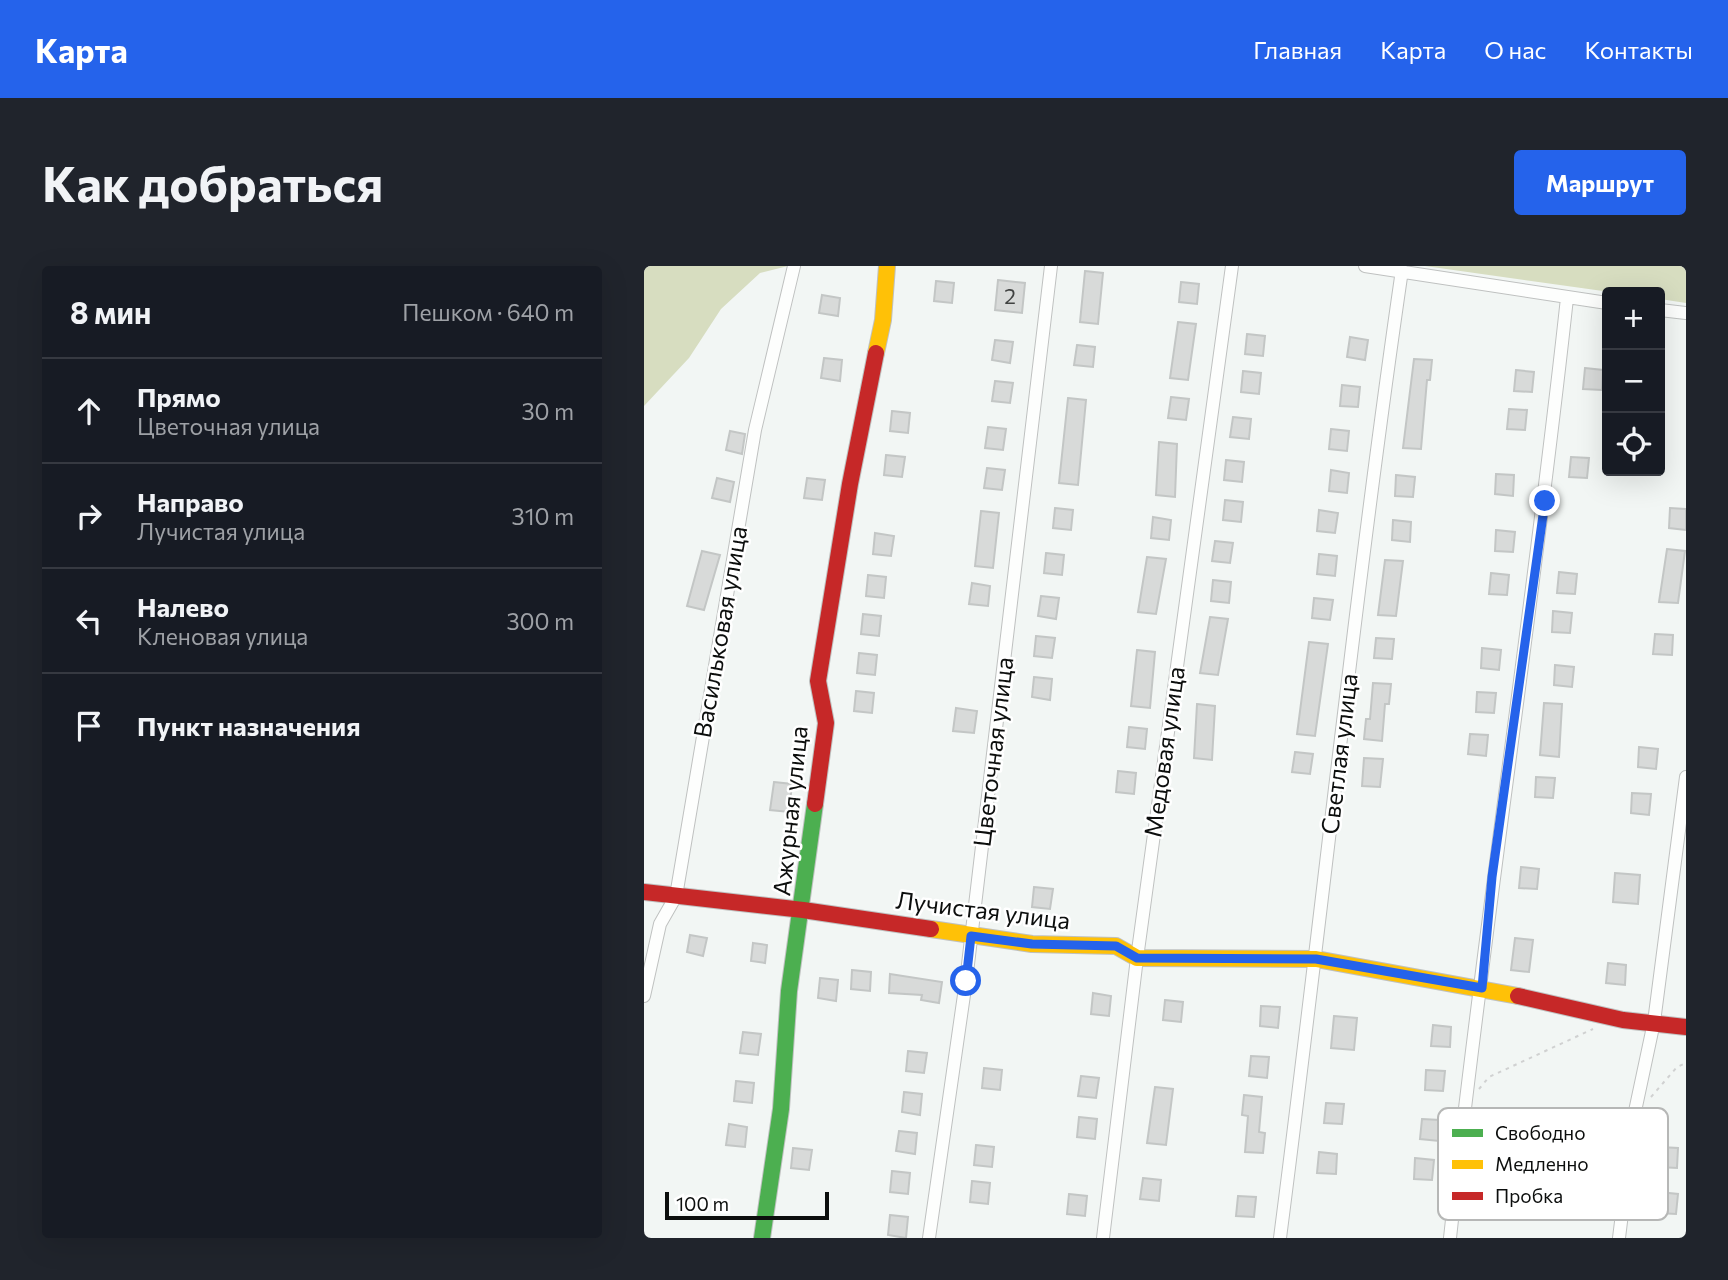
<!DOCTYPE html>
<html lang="ru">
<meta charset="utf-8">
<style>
:root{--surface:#171b24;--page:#20242c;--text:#f1f3f6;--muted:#9ea1a6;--line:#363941;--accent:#2563eb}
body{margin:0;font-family:Commissioner,sans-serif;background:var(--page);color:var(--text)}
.controls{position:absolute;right:21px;top:21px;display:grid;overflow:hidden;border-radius:7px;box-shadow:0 7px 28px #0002}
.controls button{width:63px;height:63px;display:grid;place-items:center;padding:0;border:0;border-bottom:2px solid var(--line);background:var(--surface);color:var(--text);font:35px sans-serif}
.scale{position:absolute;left:21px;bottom:18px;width:164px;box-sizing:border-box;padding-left:7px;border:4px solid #0c0e0d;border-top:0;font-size:19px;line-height:24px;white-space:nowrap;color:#0c0e0d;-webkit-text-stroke:5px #fff;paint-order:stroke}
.stop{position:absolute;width:21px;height:21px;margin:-16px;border:5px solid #2563eb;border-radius:50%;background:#fff}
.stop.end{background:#2563eb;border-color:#fff;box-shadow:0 2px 7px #0008}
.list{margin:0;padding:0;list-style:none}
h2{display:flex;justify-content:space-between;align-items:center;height:91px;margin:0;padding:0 28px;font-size:30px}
h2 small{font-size:23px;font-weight:400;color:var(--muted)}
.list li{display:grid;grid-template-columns:46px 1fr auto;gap:21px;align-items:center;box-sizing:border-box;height:105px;padding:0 28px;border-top:2px solid var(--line)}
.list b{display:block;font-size:26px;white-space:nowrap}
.list p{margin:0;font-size:23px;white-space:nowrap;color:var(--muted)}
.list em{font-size:23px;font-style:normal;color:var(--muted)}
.icon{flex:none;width:38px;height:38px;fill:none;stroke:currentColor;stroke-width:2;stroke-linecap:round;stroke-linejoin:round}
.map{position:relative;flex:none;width:1042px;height:972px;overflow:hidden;border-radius:7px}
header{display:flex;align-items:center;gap:42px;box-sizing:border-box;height:98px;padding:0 35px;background:var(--accent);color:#fff}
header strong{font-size:33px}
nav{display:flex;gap:38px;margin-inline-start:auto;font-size:24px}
.intro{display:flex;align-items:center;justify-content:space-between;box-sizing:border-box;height:168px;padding:0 42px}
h1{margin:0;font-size:49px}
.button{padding:18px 32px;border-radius:7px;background:var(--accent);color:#fff;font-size:24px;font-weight:700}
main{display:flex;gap:42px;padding:0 42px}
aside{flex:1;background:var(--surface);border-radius:7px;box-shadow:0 7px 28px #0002}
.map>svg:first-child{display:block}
</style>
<header>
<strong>Карта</strong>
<nav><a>Главная</a><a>Карта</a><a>О нас</a><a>Контакты</a></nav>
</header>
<div class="intro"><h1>Как добраться</h1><a class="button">Маршрут</a></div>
<main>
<aside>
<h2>8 мин<small>Пешком · 640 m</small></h2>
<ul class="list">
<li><svg class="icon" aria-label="ahead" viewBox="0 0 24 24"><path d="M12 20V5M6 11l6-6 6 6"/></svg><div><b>Прямо</b><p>Цветочная улица</p></div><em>30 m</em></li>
<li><svg class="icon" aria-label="right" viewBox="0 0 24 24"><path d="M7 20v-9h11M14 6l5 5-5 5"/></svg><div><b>Направо</b><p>Лучистая улица</p></div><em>310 m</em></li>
<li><svg class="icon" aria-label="left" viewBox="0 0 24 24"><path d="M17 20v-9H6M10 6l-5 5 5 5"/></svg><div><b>Налево</b><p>Кленовая улица</p></div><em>300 m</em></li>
<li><svg class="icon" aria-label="arrive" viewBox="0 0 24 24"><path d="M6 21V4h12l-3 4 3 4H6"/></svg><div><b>Пункт назначения</b></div></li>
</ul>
</aside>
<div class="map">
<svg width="1042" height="972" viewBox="0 0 1042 972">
<rect width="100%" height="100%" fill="#f2f6f4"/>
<path fill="#d7ddc0" d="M 0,0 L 144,0 L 116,7 L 77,43 L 45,92 L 0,140 Z
M 781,0 L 1042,0 L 1042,37 L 1016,33 L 1016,26 L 966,26 Z"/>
<path fill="#d8dad9" stroke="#c3c6c5" stroke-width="2" d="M 441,5 L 459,7 L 454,58 L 436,56 Z
M 354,14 L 381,17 L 378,47 L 351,44 Z
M 292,15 L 310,17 L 308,37 L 290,35 Z
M 537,16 L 555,18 L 553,38 L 535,36 Z
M 178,29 L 196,32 L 194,50 L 175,47 Z
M 534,56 L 552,58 L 544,114 L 526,112 Z
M 603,68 L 621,70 L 619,90 L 601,88 Z
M 706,71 L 724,74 L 721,94 L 703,91 Z
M 351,74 L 369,76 L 366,97 L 348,94 Z
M 433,79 L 451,81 L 449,101 L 430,99 Z
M 180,92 L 198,94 L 196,115 L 177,112 Z
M 770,93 L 788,94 L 786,114 L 783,114 L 777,183 L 759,182 Z
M 941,102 L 959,104 L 958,124 L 939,123 Z
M 872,104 L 890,106 L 888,126 L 870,125 Z
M 599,105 L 617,107 L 615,128 L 597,126 Z
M 351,115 L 369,117 L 366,137 L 348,135 Z
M 698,119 L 716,121 L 714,141 L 696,140 Z
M 527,131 L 545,133 L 542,154 L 524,152 Z
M 424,132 L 442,134 L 434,219 L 415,217 Z
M 865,143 L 883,144 L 881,164 L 863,163 Z
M 248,145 L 266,147 L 264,167 L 246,165 Z
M 589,151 L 607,153 L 605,173 L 586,171 Z
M 344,161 L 362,163 L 359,184 L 341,182 Z
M 687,163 L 705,165 L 703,185 L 685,183 Z
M 86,165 L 101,168 L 98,188 L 82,184 Z
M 515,176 L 533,178 L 531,231 L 512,229 Z
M 242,189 L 261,191 L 258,211 L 240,209 Z
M 927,191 L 945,192 L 943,212 L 925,211 Z
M 582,194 L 600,196 L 598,216 L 580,214 Z
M 343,202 L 361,204 L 358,224 L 340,222 Z
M 687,204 L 705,207 L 703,227 L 685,225 Z
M 852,208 L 870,209 L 869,230 L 851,228 Z
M 752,209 L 771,211 L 769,231 L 751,230 Z
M 73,212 L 90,216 L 86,236 L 68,232 Z
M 163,212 L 181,214 L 178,234 L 160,232 Z
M 581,234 L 599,236 L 597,256 L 579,254 Z
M 411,242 L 429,244 L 427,264 L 409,262 Z
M 1026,242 L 1042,243 L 1042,264 L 1025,262 Z
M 675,244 L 694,247 L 691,267 L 673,265 Z
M 337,245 L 355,247 L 349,302 L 331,300 Z
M 509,251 L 527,254 L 525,274 L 507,272 Z
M 749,254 L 767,256 L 766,276 L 748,274 Z
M 852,264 L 871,266 L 869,286 L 851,285 Z
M 231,267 L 250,270 L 247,290 L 229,288 Z
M 571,275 L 589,277 L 586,297 L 568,295 Z
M 1023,283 L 1041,285 L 1034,337 L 1015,336 Z
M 58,285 L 76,289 L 60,344 L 43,340 Z
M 402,287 L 420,289 L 418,309 L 400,307 Z
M 675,288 L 693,290 L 691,310 L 673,308 Z
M 503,291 L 522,293 L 512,348 L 494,346 Z
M 741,294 L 759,295 L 752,350 L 734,349 Z
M 915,306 L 933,308 L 931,328 L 913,327 Z
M 847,307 L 865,309 L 863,329 L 845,328 Z
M 224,309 L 242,311 L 240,332 L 222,330 Z
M 569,314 L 587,316 L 585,337 L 567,335 Z
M 328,317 L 346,320 L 344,340 L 325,338 Z
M 397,330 L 415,332 L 412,353 L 394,350 Z
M 670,332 L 689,334 L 686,354 L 668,352 Z
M 909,345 L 928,347 L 926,367 L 908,366 Z
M 219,348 L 237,350 L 235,370 L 217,368 Z
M 566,351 L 584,353 L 574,409 L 556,407 Z
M 1011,368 L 1029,369 L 1028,389 L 1009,388 Z
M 392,370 L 411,372 L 408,392 L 390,390 Z
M 732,372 L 750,373 L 748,393 L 730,392 Z
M 665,376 L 684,378 L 671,470 L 653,468 Z
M 838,382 L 857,384 L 855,404 L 837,402 Z
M 493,384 L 511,386 L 506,442 L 487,440 Z
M 215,387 L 233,389 L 231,409 L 213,407 Z
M 911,399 L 930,401 L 928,421 L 910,419 Z
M 390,411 L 408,413 L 406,434 L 388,431 Z
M 729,417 L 747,418 L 745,438 L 741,438 L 738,475 L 720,473 L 722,453 L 726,453 Z
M 212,425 L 230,427 L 228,447 L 210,445 Z
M 833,426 L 852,427 L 850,447 L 832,446 Z
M 900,437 L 918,438 L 915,491 L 896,489 Z
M 553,438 L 571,440 L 568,494 L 550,492 Z
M 312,442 L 333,445 L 330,467 L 309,465 Z
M 485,461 L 503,463 L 501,483 L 483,481 Z
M 826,468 L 844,469 L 842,490 L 824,488 Z
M 995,481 L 1014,483 L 1012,503 L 994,501 Z
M 651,486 L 669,488 L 666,508 L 648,506 Z
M 720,492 L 739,493 L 736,521 L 718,520 Z
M 474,505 L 492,507 L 490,528 L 472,526 Z
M 892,511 L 911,512 L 909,532 L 891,531 Z
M 130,516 L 148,518 L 145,546 L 126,544 Z
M 988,527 L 1007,528 L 1005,549 L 987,547 Z
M 877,601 L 895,603 L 893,623 L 875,622 Z
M 971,607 L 996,609 L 994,638 L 969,636 Z
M 390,621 L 409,623 L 406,643 L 388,641 Z
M 46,669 L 63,672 L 59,690 L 43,686 Z
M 871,672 L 889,674 L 885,706 L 867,704 Z
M 109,677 L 123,679 L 121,697 L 107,695 Z
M 964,697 L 982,699 L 981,719 L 962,717 Z
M 208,704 L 227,706 L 226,725 L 207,723 Z
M 246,708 L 298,716 L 295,737 L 277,734 L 278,729 L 245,727 Z
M 176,712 L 194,714 L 192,735 L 174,732 Z
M 449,727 L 467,730 L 465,750 L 447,748 Z
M 521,734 L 539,736 L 537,756 L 519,754 Z
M 617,740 L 636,741 L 634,762 L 616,760 Z
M 690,750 L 713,752 L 710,784 L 687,782 Z
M 789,759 L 807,761 L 806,781 L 787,780 Z
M 99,766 L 117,768 L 114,789 L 96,787 Z
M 264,785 L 283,787 L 280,807 L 262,805 Z
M 607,790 L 625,791 L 623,812 L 605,810 Z
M 340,802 L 358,804 L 356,824 L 338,822 Z
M 782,804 L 801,805 L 799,825 L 781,824 Z
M 437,810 L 455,812 L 452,832 L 434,830 Z
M 92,815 L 110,817 L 108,837 L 90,835 Z
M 511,821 L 529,823 L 522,879 L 503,877 Z
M 260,826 L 278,828 L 276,849 L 258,846 Z
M 600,829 L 618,831 L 615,866 L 621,867 L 619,887 L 601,886 L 604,850 L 598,849 Z
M 682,837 L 700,838 L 698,858 L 680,857 Z
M 435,851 L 453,853 L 451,873 L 433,871 Z
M 778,853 L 796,854 L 795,875 L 776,873 Z
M 85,858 L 103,861 L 101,881 L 82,879 Z
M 255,865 L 273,867 L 271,888 L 252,885 Z
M 332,879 L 350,881 L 348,901 L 330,899 Z
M 1016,881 L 1034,882 L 1033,902 L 1015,901 Z
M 149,882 L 168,884 L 165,904 L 147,902 Z
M 675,886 L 693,888 L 692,908 L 673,907 Z
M 771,892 L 790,894 L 788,914 L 770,913 Z
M 248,905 L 266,907 L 264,928 L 246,926 Z
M 499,912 L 517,914 L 515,935 L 496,933 Z
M 328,915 L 346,917 L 344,938 L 326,936 Z
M 1015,926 L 1034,928 L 1032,948 L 1014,947 Z
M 425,928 L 443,930 L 441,950 L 423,948 Z
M 594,930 L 612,931 L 610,951 L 592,950 Z
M 246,949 L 264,951 L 262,972 L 244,969 Z"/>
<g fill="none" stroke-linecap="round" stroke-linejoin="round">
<defs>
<path id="street" d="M 721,0 L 963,37
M 1016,44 L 1042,47
M 0,730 L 16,658 L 32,630 L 111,164 L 150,0
M 285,972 L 322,715 L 407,0
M 459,972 L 493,692 L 588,0
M 636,972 C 678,649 711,326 758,4
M 806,972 C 840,658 889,346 923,32
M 975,972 L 990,850 L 1010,756 L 1042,511"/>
<path id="fast" d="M 118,972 L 137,843 L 145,725 L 171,538"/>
<path id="slow" d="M 232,87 L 239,54 L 243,0
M 287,663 L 388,678 L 472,680 L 493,692 L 672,693 L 874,730"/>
<path id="jam" d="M 171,538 L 182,457 L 174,415 L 206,218 L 232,87
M 0,626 L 159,644 L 287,663
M 874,730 L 979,754 L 1042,761"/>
</defs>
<use href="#street" stroke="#bfc1c0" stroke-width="14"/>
<use href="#fast" stroke="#bfc1c0" stroke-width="18"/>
<use href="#slow" stroke="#bfc1c0" stroke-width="18"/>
<use href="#jam" stroke="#bfc1c0" stroke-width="18"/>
<path stroke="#d0d1d1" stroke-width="2" stroke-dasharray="3.5 5" stroke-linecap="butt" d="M 835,823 L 845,811 L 949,763
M 1007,831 L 1033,801 L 1042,797"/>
<use href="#street" stroke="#fdfefd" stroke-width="12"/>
<use href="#fast" stroke="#4caf50" stroke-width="16"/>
<use href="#slow" stroke="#ffc107" stroke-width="16"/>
<use href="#jam" stroke="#c62828" stroke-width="16"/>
</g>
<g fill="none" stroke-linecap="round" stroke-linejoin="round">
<path stroke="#2563eb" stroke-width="9" d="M 322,715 L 327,670 L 388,678 L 472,680 L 493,692 L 672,693 L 838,722 L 848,611 L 901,235"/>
</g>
<g text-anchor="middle" stroke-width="5" stroke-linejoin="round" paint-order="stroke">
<g font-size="21" fill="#414342">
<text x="366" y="38">2</text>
</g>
<g font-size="24" fill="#0c0e0d" stroke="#fff">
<text transform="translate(77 366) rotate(-80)" y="8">Васильковая улица</text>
<text transform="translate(350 486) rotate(-83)" y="8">Цветочная улица</text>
<text transform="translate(521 486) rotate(-82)" y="8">Медовая улица</text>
<text transform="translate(696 488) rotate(-83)" y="8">Светлая улица</text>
<text transform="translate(147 545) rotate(-84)" y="8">Ажурная улица</text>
<text transform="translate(339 645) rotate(7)" y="8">Лучистая улица</text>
</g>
</g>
<rect x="794" y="842" width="230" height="112" rx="10" fill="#fff" stroke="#b6b7b6" stroke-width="2"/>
<rect x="808" y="863" width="31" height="8" fill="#4caf50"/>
<rect x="808" y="894" width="31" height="9" fill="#ffc107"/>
<rect x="808" y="926" width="31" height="8" fill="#c62828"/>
<g font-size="19" fill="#0c0e0d">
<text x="851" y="874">Свободно</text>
<text x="851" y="905">Медленно</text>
<text x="851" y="937">Пробка</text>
</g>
</svg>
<div class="controls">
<button>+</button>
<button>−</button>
<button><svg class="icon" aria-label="locate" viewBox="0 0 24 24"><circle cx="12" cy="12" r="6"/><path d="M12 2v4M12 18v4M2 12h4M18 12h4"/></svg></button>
</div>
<div class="scale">100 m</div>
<div class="stop" style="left:322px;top:715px"></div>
<div class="stop end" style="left:901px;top:235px"></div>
</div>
</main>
